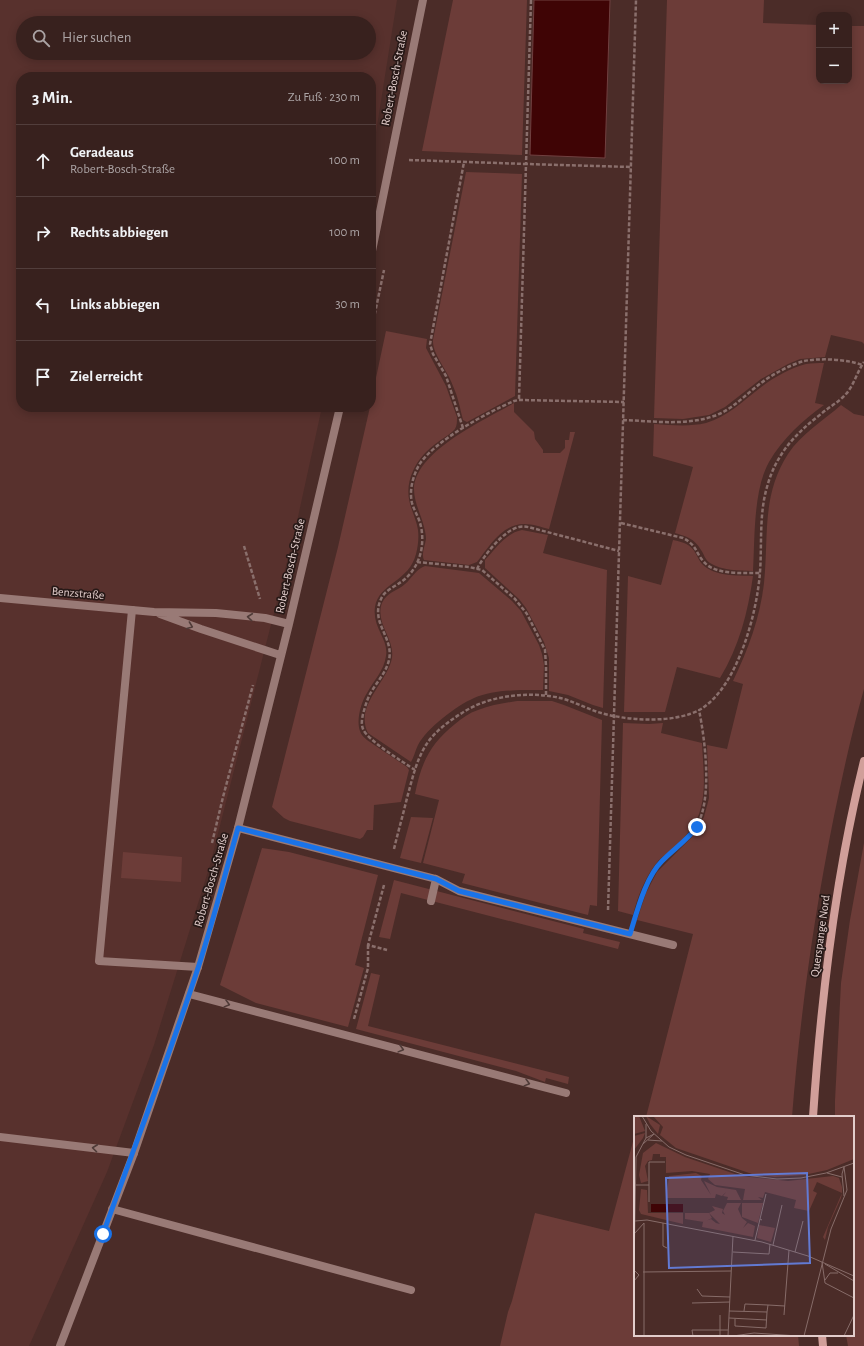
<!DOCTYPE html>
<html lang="de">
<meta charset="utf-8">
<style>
:root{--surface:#38211e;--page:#432e2b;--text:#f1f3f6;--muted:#aba3a4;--line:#523e3c}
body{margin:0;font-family:"Alegreya Sans",sans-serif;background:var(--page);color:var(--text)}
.controls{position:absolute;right:12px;top:12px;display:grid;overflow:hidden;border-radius:8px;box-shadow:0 2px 10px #0003}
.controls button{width:36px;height:36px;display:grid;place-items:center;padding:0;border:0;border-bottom:1px solid var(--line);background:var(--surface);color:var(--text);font:20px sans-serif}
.stop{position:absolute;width:12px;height:12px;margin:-9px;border:3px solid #1a73e8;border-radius:50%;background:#fff}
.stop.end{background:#1a73e8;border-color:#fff;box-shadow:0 1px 4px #0008}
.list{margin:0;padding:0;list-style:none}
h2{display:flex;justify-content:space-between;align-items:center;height:52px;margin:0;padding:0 16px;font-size:17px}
h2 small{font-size:13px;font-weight:400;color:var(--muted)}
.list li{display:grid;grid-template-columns:26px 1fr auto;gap:12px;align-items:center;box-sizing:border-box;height:72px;padding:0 16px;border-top:1px solid var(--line)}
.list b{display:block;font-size:15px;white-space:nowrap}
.list p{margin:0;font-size:13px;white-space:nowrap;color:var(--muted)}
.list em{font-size:13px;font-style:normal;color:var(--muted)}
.icon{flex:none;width:22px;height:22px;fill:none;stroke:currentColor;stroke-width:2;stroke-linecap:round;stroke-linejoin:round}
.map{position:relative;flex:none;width:864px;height:1346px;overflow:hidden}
.search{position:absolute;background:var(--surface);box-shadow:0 2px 10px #0003;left:16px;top:16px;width:360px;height:44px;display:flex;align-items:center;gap:10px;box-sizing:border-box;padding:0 14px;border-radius:22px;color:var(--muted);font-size:15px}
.panel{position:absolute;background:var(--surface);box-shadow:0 2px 10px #0003;left:16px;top:72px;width:360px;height:340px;border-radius:16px}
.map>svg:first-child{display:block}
</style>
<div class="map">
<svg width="864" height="1346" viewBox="0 0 864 1346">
<rect width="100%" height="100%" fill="#4b2c28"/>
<path fill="#58312d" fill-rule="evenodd" d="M 0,0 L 397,0 L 371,164 L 371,77 L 21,77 L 21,407 L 322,407 L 296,526 L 210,865 L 154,1045 L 107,1172 L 29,1346 L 0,1346 ZM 23,23 L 369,23 L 369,53 L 23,53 Z"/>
<path fill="#6c3c38" d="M 453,0 L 527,0 L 522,155 L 422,151 Z
M 667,0 L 764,0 L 763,23 L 819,25 L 819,81 L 849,81 L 849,26 L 864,26 L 864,344 L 862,342 L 831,335 L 825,357 L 800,359 L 788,364 L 761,379 L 725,407 L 709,415 L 683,419 L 654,418 Z
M 466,172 L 522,174 L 515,396 L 467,422 L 463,420 C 460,408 458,397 453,386 C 448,371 432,354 433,340 Z
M 386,331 L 427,339 L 426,348 L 446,386 L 457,417 C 457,422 457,425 455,429 C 451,434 443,438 438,442 C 427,450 418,459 413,471 C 407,484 407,497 412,510 C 414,516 417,523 418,530 C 419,538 418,546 416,554 C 409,582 379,583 375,607 C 372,628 389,639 386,656 C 384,671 374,680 367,693 C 361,702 356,721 360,731 C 361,735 364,737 367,740 L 407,767 L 409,770 L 401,802 L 374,805 L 373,830 L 367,830 L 363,837 L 360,839 L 290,821 L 284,818 L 272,807 L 338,547 L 370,407 L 371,407 L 371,401 Z
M 824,363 L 815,403 L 824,405 C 802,421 783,438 769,462 C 753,491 755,538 753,571 C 739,570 722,571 710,563 C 705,560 704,554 701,550 C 695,539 686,536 675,533 L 693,467 L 653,456 L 654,424 C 671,425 689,427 706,423 C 727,417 743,401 760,388 C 771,379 792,367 806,364 C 812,363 818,363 824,363 Z
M 514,403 L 514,412 L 534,432 L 535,439 L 543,450 L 543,453 L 560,453 L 565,448 L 565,440 L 569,440 L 570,432 L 575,432 L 549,529 C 541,527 533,524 524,524 C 502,524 489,547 477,562 L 469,565 L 424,560 C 421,554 425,546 426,539 C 426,535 425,531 424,527 C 421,514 414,503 414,489 C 415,451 485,420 514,403 Z
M 841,405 L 854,414 L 864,416 L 864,689 C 852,731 843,773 834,816 C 814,915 800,1016 792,1117 L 646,1117 L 693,934 L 637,920 L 646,893 L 657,872 L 691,838 L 704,817 L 709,798 L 707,745 L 727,749 L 743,684 L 733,681 C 748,650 760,618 764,583 C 769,537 761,496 788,454 C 801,434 823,421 841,405 Z
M 522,530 L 548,535 L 543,553 L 607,570 L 603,708 L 593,705 L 568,695 L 549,691 L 549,658 L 544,642 L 526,608 L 519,599 L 485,568 L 485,560 C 496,548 506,533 522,530 Z
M 673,540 C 683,542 691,544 696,554 C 698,557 699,561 702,564 C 715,577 736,575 753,576 C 748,612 739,647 720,678 L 677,667 L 665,712 L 624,712 L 628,576 L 661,585 Z
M 425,566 L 479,573 L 512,601 L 521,611 L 539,645 L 542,654 L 544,665 L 543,690 C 521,690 495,689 474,698 C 456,706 427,728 418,745 C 415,751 414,757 411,762 L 368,733 C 355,707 384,685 391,662 C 398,641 374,624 382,603 C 387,592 397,591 405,584 C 412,578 416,569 425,566 Z
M 517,701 L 552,701 L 564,705 L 602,720 L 597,906 L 590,905 L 588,915 L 462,883 L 465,874 L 423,863 L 439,800 L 415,794 C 421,763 430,744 455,724 C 462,718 469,713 478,710 C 491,705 504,703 517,701 Z
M 623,723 L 649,724 L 663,723 L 661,733 L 702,743 C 703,766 707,792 699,814 C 693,830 682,840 669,852 C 666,854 662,857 659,860 C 646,875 638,895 633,915 L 618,911 Z
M 411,817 L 433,818 L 421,863 L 400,858 Z
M 864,843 L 864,1346 L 848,1346 L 846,1335 L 853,1335 L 853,1117 L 835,1117 L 835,1101 L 841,983 L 850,920 Z
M 262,848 L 289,852 L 378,875 L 355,965 L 364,968 L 348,1027 L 256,1003 L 220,985 Z
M 123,852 L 182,857 L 181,882 L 121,878 Z
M 394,880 L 584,929 L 583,933 L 620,942 L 618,949 L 401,893 L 390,939 L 379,937 Z
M 371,973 L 380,975 L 368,1026 L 569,1077 L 568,1084 L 546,1078 L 545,1082 L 516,1071 L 356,1029 Z
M 635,1134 L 635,1335 L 798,1335 L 799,1346 L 500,1346 L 508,1312 L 512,1301 L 535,1213 L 609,1231 Z"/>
<path fill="#3f0405" stroke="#704040" d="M 534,0 L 610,0 L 605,158 L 530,155 Z"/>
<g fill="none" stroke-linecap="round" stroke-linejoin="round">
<path stroke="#8a6f6c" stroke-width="2.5" stroke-dasharray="4 2" stroke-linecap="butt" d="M 531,0 L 526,164 L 631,167
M 409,160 L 526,164 L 519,399
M 371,332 L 384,270
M 623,420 C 653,421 685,426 714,416 C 732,410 746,394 761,383 C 773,374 790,365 804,361 C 820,358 847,359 862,365
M 463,428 L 446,376 L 433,354 L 430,344 L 464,162
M 621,523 L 683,538 C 698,546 695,553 705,563 C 716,575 745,573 760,573
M 244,546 L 260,599
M 417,562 L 469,567 L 482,570 L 515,599 L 527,614 L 545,650 L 546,666 L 546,696
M 477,569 C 484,555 504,530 519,527 C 524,526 528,527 532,528 L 619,551
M 415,770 C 403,762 367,740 363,729 C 361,724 362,719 363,714 C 365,707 367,700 370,694 C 376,683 386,673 389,660 C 394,637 370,623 381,599 C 384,591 394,587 401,582 C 410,576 417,566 420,555 C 423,546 423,532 420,523 C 418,516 414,510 412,503 C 409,490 413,476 419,465 C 434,441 488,412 514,401 L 519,400 L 624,402
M 212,843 L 223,797 L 253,685
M 394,849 C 398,832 403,815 407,798 C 412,780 416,761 426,745 C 434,732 449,721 462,713 C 489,695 529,691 560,698 C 573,701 585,708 598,712 C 625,721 676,724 701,709 C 738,686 757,613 760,572 C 762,544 759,514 767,487 C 776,454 795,434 821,414 C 829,407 839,402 846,394 C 854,385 857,372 864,362
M 384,885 L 368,945 L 387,950
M 608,910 L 636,0
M 635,916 C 640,899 649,874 662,862 C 673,850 687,841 696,827 C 713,801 705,739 699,710
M 354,1019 L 368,968 L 368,945"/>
<path stroke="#997a76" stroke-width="8" d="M 132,610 L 99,961 L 198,967
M 238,828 L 436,879 L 431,901
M 436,879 L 459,891 L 673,945
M 189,994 L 566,1093
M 0,1137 L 134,1153
M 112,1209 L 411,1290"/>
<path stroke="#997a76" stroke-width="8" d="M 371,256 L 423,0
M 0,598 L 154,612 L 216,613 L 265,618 L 289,624
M 160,614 L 201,629 L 280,655
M 60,1346 L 134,1153 L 198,967 L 238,828 L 289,624 L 340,407"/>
<path stroke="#d19f9a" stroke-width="8" d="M 813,1117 C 821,998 835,877 864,761
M 822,1335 L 823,1346"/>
</g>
<defs><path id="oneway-chevron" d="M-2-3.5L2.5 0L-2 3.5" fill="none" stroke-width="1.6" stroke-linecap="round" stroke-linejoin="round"/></defs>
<g stroke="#4f3b38">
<use href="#oneway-chevron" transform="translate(250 617) rotate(-174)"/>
<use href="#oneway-chevron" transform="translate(190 626) rotate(21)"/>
<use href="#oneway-chevron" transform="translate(227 1004) rotate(15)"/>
<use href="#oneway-chevron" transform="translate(401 1049) rotate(15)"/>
<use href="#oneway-chevron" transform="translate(527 1083) rotate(15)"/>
<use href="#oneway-chevron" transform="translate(95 1148) rotate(-173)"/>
</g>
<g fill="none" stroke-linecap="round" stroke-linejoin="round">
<path stroke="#1a73e8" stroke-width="5" d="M 103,1234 C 135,1145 169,1057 198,968 C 213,922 225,874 238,828 L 436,879 L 459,891 L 630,934 C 637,912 645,878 662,861 C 674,849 687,840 697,827"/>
</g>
<g text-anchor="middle" stroke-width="3.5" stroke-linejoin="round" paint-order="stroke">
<g font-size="12" fill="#e2cdcb" stroke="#271917">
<text transform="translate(394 78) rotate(-79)" y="4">Robert-Bosch-Straße</text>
<text transform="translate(290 566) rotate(-77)" y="4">Robert-Bosch-Straße</text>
<text transform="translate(78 593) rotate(5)" y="4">Benzstraße</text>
<text transform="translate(211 880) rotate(-74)" y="4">Robert-Bosch-Straße</text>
<text transform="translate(820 936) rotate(-82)" y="4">Querspange Nord</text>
</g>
</g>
<g transform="translate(634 1116)">
<rect width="220" height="220" fill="#4b2c28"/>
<path d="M 0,0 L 5,0 L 11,15 L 0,18 ZM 12,0 L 26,9 L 24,18 L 16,8 ZM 19,0 L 220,0 L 220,43 L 193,54 L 170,59 L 141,61 L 118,58 L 42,32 L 26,19 L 29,11 ZM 11,17 L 9,22 L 0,34 L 0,20 ZM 22,27 L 51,41 L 107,60 L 154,65 L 199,60 L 205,62 L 208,71 L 208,77 L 207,82 L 194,111 L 191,124 L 189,121 L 208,77 L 183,66 L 179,75 L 183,77 L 175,95 L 160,92 L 162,84 L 131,76 L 129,82 L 124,81 L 128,84 L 109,84 L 111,73 L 81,69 L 74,63 L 76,58 L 58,55 L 32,57 L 32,41 L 26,41 L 26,38 L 19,38 L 18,44 L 14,45 L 11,50 L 14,65 L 7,67 L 5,59 L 9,37 ZM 62,57 L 68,60 L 67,64 L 77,79 L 70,65 L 83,71 L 102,74 L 107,84 L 93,84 L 94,81 L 89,80 L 92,76 L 88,80 L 82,78 L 81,82 L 32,82 L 35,60 ZM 7,73 L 13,74 L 14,97 L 49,97 L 49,108 L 7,98 L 5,94 ZM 93,87 L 107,87 L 104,93 L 108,102 L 113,106 L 109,112 L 114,107 L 121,110 L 119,121 L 68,111 L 69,106 L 77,103 L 82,107 L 86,108 L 75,97 L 81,94 L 78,90 L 89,93 L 88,97 L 91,99 L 89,95 ZM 108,87 L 129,87 L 124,107 L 108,101 ZM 51,97 L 75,97 L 78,102 L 70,106 L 51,103 ZM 125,109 L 141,112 L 137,126 L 123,122 Z" fill="#6c3c38"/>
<path d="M 49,88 L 49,96 L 17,96 L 17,88 Z" fill="#3f0405"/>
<path fill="none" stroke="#876c69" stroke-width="1" d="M 8,0 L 17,15 L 35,31 L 52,39 L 111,59 L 143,63 L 167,62 L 192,57 L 220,47M 12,22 L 12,8M 14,24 L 28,25M 9,28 L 20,18M 210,51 L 208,58 L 210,80M 193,57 L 208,61M 0,69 L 15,69M 15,86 L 15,46 L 31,46M 126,103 L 132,78M 1,105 L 13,104 L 128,126 L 174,140 L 220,160M 29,107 L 29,130 L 33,132M 1,117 L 10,107M 121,124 L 126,103 L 128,104M 139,129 L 148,89M 99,136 L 135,138 L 136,128M 161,136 L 169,105M 188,146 L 191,167 L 220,182M 191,148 L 220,165M 0,154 L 2,41 L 12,22 L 20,18M 0,154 L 5,159 L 0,165M 9,156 L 97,155M 191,164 L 196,157 L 204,157M 0,165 L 0,220M 63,173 L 68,180 L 96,181M 58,187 L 96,186M 134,189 L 151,190M 95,195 L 133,196 L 132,212 L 101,210 L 101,203M 110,195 L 111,188 L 134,189 L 133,196M 86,199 L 86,220M 150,199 L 155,134M 95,202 L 133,204M 10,219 L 10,107M 59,220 L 58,214 L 94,214M 94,220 L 99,120M 99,220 L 120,217 L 164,220M 170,220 L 197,113 L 213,74 L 210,51M 210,220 L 220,199"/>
<path fill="#627ad3" fill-opacity="0.15" stroke="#627ad3" stroke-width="2" d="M 173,57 L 176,147 L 35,152 L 32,62 Z"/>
<rect width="220" height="220" fill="none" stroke="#e2cdcb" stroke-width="2"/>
</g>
</svg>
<div class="controls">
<button>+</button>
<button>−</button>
</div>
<div class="stop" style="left:103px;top:1234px"></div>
<div class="stop end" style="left:697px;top:827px"></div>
<div class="search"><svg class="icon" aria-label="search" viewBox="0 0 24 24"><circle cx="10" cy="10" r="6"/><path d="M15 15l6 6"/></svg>Hier suchen</div>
<section class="panel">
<h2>3 Min.<small>Zu Fuß · 230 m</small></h2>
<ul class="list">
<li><svg class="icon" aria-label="ahead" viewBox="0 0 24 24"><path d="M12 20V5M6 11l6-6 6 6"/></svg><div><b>Geradeaus</b><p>Robert-Bosch-Straße</p></div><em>100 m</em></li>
<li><svg class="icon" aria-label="right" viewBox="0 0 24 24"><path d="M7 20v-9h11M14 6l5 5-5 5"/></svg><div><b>Rechts abbiegen</b></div><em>100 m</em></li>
<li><svg class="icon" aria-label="left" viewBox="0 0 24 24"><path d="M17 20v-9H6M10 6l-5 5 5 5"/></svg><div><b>Links abbiegen</b></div><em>30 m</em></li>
<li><svg class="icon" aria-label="arrive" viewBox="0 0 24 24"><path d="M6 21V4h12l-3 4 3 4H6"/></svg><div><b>Ziel erreicht</b></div></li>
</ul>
</section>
</div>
